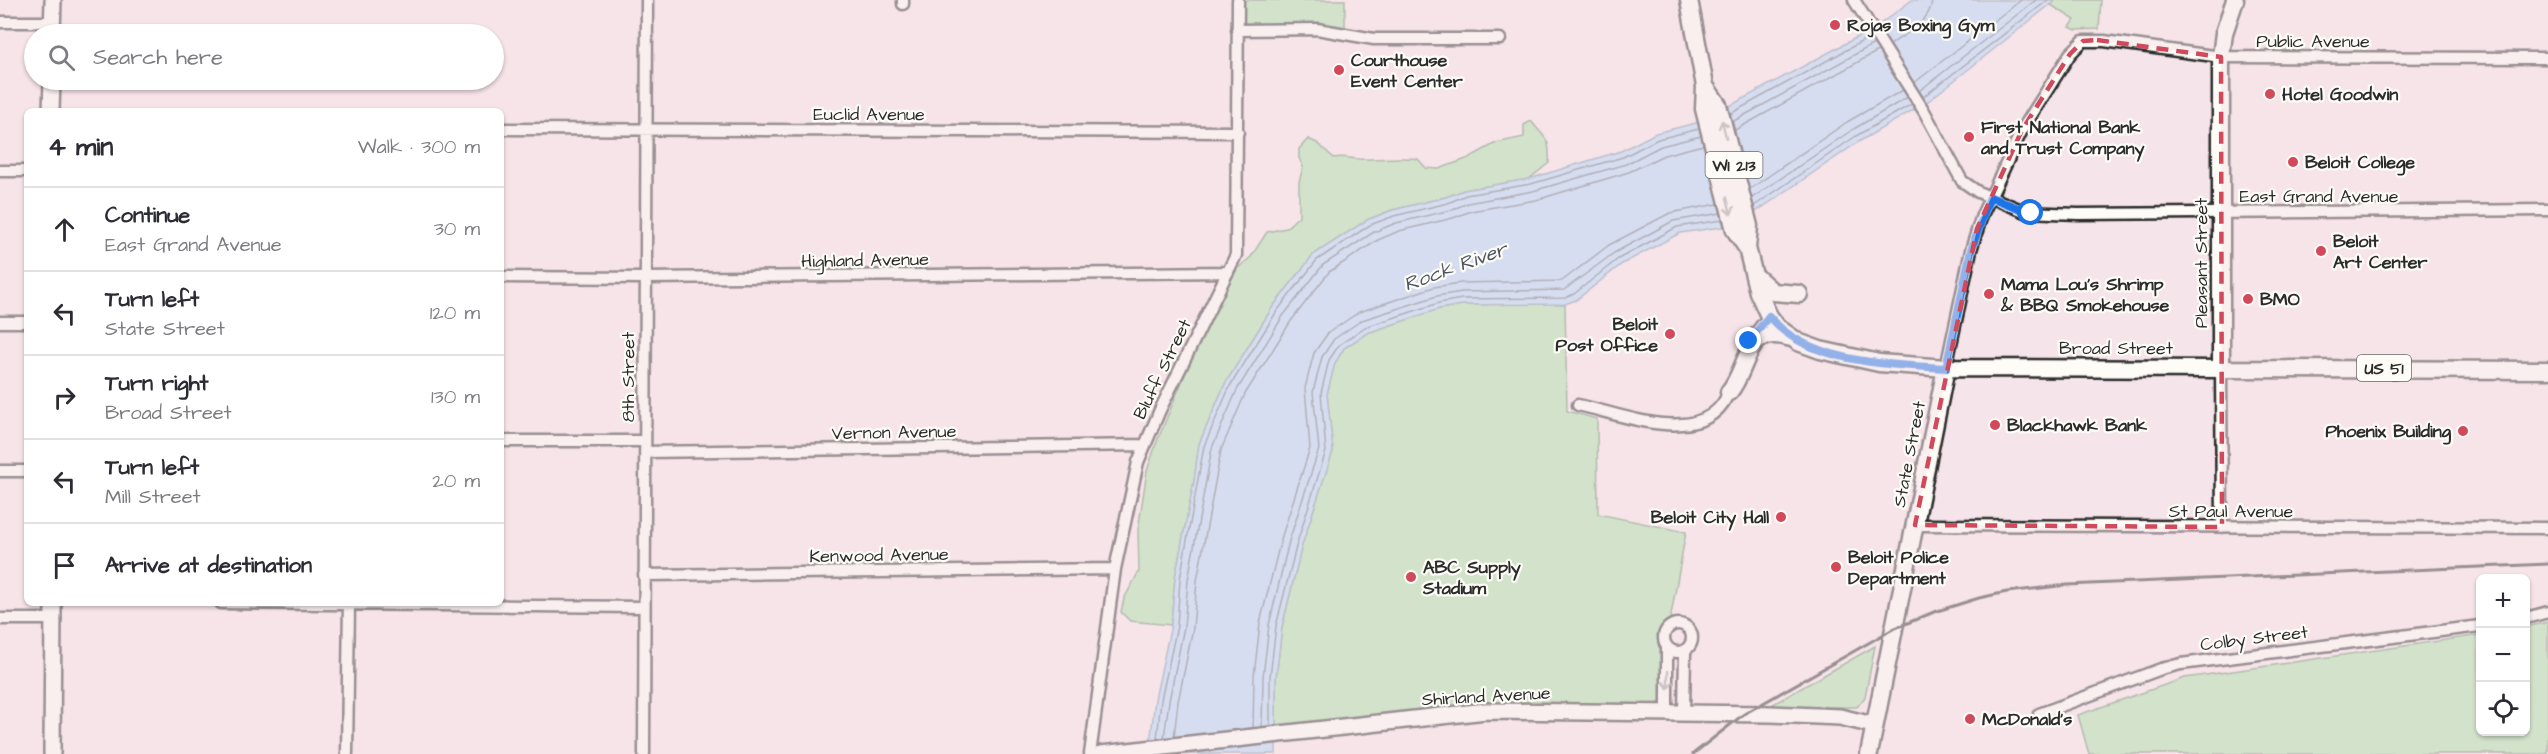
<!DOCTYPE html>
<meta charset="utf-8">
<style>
:root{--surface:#fff;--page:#f2f2f3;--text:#2b2b33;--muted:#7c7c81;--line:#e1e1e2}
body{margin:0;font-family:"Architects Daughter",sans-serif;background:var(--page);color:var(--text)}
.controls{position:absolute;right:18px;bottom:18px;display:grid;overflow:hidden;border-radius:9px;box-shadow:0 2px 4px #0004}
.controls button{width:54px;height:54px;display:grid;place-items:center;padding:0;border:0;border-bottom:2px solid var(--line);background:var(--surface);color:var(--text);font:30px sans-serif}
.stop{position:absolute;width:18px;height:18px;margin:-14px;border:4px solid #1a73e8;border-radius:50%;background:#fff}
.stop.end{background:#1a73e8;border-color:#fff;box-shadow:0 2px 6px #0008}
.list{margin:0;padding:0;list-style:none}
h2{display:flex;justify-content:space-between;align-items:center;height:78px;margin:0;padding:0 24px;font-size:26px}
h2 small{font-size:20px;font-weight:400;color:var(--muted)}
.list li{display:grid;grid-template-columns:39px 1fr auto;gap:18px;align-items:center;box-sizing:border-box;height:84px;padding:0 24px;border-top:2px solid var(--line)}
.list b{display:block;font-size:22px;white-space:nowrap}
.list p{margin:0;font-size:20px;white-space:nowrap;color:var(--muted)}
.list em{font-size:20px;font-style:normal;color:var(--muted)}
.icon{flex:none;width:33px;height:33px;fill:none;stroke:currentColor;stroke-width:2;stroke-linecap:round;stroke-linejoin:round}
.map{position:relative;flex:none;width:2548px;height:754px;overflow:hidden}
.search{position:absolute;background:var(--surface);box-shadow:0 2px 4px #0004;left:24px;top:24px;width:480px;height:66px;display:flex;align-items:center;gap:15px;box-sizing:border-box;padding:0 21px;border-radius:33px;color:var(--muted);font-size:22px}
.panel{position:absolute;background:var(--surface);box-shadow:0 2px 4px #0004;left:24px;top:108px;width:480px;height:498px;border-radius:9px}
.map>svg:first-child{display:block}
</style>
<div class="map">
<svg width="2548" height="754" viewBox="0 0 2548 754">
<rect width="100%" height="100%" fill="#f5e4e9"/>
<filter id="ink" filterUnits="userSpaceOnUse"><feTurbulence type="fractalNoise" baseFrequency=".0167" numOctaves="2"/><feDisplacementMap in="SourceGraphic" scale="12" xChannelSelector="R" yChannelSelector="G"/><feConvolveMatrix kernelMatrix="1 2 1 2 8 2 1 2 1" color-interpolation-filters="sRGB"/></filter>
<g filter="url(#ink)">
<path fill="#a6e1a6" stroke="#688668" stroke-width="1.5" d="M 1244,0 L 1345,0 L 1345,30 L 1323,24 L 1243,24 Z
M 2056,0 L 2101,0 L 2099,29 L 2076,30 L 2070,27 L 2075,20 L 2051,5 Z
M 1531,121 C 1546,140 1550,137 1549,163 L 1529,179 L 1464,190 L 1446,197 L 1392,210 L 1367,220 L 1313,255 L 1272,308 L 1225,384 L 1199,444 L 1194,481 L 1175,578 L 1171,625 L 1130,621 L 1121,612 L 1124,599 L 1139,571 L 1138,530 L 1147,471 L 1156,444 L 1198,343 L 1220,298 L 1238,268 L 1251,257 L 1267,232 L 1286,228 L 1299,216 L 1299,182 L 1303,167 L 1299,158 L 1299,149 L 1308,139 L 1317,143 L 1334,158 C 1343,156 1349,158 1358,159 C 1378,160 1398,156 1418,159 L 1426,168 L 1439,169 L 1469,158 L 1496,143 L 1524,137 L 1524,125 Z
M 1547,303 L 1565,304 L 1567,411 L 1597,419 L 1598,514 L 1686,532 L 1671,615 L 1672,620 L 1663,625 L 1657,635 L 1662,653 L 1661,701 L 1655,705 L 1276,730 L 1276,678 L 1282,627 L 1302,545 L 1333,451 L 1327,394 L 1335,363 L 1344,348 L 1367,333 L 1439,309 L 1462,305 Z
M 2548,622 L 2548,754 L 2089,754 L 2078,715 L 2185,678 L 2480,635 L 2480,732 L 2526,732 L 2526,627 Z
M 1875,646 L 1865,697 L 1857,707 L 1768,707 Z"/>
<path fill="#afd6f9" stroke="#7a92a7" stroke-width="1.5" d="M 1912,0 L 2056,0 L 1927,102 L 1860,141 L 1751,215 L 1728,226 L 1680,233 L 1622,264 L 1576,300 L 1565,304 L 1462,305 L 1439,309 L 1367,333 L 1344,348 L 1335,363 L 1327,394 L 1333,451 L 1302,545 L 1282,627 L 1276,678 L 1276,754 L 1149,754 L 1155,699 L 1171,625 L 1175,578 L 1194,481 L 1199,444 L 1225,384 L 1272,308 L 1313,255 L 1367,220 L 1393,210 L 1446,197 L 1464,190 L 1529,179 L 1621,151 L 1656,133 L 1700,122 L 1876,27 Z"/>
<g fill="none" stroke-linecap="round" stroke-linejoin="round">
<path stroke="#606f7d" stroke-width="1.5" d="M 1890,45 C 1906,33 1931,22 1932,0
M 1914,83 L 2021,0
M 1919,91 L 2036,0
M 1923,97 L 2048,0
M 1730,114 L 1870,37
M 1732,122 L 1874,44
M 1735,130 L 1878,51
M 1750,189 L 1847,122 L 1903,90
M 1752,198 L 1852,130 L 1908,97
M 1754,206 L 1856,136 L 1912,104
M 1270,726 L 1270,677 L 1276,626 L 1297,543 L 1326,451 L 1321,393 L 1329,360 L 1339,345 L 1365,327 L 1439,303 L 1462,299 L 1565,298 L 1574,294 L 1618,259 L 1677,227 L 1722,220
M 1262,727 L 1263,677 L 1269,625 L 1289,541 L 1319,449 L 1313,392 L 1322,357 L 1334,339 L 1362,320 L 1437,296 L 1462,292 L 1564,290 L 1614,253 L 1673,221 L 1721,213
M 1253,728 L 1254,676 L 1260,623 L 1281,539 L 1310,448 L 1305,388 L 1314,353 L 1328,333 L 1359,312 L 1434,287 L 1461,283 L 1562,281 L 1609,245 L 1670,213 L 1718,204
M 1174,737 L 1178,702 L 1193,628 L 1197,581 L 1221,450 L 1245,394 L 1291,321 L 1329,272 L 1378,240 L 1399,231 L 1453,218 L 1471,211 L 1536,200 L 1629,172 L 1664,155 L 1703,145
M 1164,738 L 1169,701 L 1184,627 L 1188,580 L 1212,448 L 1237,390 L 1283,316 L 1323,265 L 1374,232 L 1396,223 L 1451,210 L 1468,203 L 1533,191 L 1626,164 L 1661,146 L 1701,136
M 1157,739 L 1161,700 L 1177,626 L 1180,579 L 1204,446 L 1230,386 L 1277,311 L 1317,260 L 1370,225 L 1394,216 L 1448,203 L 1466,195 L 1531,184 L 1623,157 L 1658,139 L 1699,129"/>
<defs>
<path id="street" d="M 1854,0 L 1924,111 L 1962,181 L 1978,192 L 2026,212 L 2078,214 L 2548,210
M 903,4 L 903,0
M 0,22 L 53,22
M 1237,30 L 1317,29 L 1374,39 L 1500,39
M 501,129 L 1238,132
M 0,171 L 27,171
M 501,277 L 645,278 L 1228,272
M 0,322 L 27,322
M 1747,344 L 1769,316
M 1946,368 L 1971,250 L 1982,215 L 2022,130 L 2070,54 L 2083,41 L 2104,41 L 2221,57 L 2548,58
M 2221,368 L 2222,527
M 1578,405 C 1623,414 1711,453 1731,386
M 501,441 L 645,441
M 645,452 L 1144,445
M 0,471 L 27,471
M 1915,525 L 2548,528
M 644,575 L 1115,569
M 221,603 L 644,607
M 2526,618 L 2548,612
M 0,619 L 53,619
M1664 638a14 14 0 1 1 28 0a14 14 0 1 1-28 0Z
M 1667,713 L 1667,648
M 1684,713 L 1685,650
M 2039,714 L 2161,669 L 2181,664 L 2480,626
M 347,754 L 349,603
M 644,754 L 647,0
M 1090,754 L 1115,569 L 1138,462 L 1160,410 L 1236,255 L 1238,0"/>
<path id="secondary" d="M 52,34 L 53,0
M 51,111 L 52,80
M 52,754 L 53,603
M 1101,754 L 1486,711 L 1771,714 L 1840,717 L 1873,725"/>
<path id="primary" d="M 1689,0 L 1705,86 L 1704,109 L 1735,230 L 1747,248
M 1705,86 L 1718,105 L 1749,226 L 1747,248 L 1758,292 L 1769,316 L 1777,327 L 1798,342 L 1820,350 L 1879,363 L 1946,368 L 2548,370
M 1754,275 L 1773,292 L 1799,294
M 2221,368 L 2221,57 L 2224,33 L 2235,0
M 1729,392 C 1750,367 1744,323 1791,338
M 1869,754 L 1946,368"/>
</defs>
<use href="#street" stroke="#2b2b2b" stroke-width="15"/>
<use href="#secondary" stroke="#2b2b2b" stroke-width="20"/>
<use href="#primary" stroke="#2b2b2b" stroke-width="21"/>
<use href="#street" stroke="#fdfcf7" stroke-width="10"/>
<use href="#secondary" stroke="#fdfcf7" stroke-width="15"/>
<use href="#primary" stroke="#fdfcf7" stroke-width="16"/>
<path stroke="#2b2b2b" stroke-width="3" d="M 1693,754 L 1744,714 L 1893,629 L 1934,612 L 1979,598 L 2007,592 L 2067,585 L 2548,564"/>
</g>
<defs><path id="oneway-shaft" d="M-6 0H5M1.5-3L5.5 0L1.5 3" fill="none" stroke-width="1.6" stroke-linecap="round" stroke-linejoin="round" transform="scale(1.5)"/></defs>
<g stroke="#9e9e9b">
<use href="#oneway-shaft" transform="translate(1724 129) rotate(-104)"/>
<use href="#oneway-shaft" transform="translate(1729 206) rotate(76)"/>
<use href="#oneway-shaft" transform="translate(1668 680) rotate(90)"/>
</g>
</g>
<g fill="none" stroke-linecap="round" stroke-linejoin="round" filter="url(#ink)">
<path stroke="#1a73e8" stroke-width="8" d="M 1749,341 L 1769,316 C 1805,363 1891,365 1946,368 L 1971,250 L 1990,197 L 2031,213"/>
</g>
<path d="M0 0H2548V754H0ZM 2097,40 L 2221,57 L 2222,527 L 1915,525 L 1977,229 L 2022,130 L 2070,54 L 2083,41 Z" fill="#f5e4e9" fill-opacity=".55" fill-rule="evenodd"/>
<path fill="none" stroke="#d1495b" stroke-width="4.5" stroke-dasharray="12 8" stroke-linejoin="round" d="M 2097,40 L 2221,57 L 2222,527 L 1915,525 L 1977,229 L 2022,130 L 2070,54 L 2083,41 Z"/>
<g fill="#d1495b" stroke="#fdfcf7" stroke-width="2">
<circle cx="1835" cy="25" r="6"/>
<circle cx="1339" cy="70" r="6"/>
<circle cx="2270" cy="94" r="6"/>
<circle cx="1969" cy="137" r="6"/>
<circle cx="2293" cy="162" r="6"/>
<circle cx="2321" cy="251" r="6"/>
<circle cx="1989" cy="294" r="6"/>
<circle cx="2248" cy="299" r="6"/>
<circle cx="1670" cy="334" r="6"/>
<circle cx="1995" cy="425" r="6"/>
<circle cx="2463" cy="431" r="6"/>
<circle cx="1781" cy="517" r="6"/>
<circle cx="1836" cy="567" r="6"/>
<circle cx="1411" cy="577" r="6"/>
<circle cx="1970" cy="719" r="6"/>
</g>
<g text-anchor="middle" stroke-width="4.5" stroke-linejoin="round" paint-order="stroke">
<g fill="#fdfcf7" stroke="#6a6a68" stroke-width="1.5">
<rect x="1705.5" y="152" width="57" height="26" rx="4.5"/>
<rect x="2357" y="355" width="54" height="26" rx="4.5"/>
</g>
<g font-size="16" font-weight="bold" fill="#2b2b2b">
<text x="1734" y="171">WI 213</text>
<text x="2384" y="374">US 51</text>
</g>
<g font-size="18" font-weight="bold" fill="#2b2b2b" stroke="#fdfcf7" text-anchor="start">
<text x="1847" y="31">Rojas Boxing Gym</text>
<text x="1351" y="66">Courthouse<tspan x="1351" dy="21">Event Center</tspan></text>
<text x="2282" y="100">Hotel Goodwin</text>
<text x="1981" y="133">First National Bank<tspan x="1981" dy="21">and Trust Company</tspan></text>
<text x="2305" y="168">Beloit College</text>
<text x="2333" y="247">Beloit<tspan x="2333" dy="21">Art Center</tspan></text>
<text x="2001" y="290">Mama Lou's Shrimp<tspan x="2001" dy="21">&amp; BBQ Smokehouse</tspan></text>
<text x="2260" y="305">BMO</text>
<text x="1658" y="330" text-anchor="end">Beloit<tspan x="1658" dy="21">Post Office</tspan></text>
<text x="2007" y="431">Blackhawk Bank</text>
<text x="2451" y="437" text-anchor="end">Phoenix Building</text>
<text x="1769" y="523" text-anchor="end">Beloit City Hall</text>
<text x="1848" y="563">Beloit Police<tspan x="1848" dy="21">Department</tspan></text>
<text x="1423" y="573">ABC Supply<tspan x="1423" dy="21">Stadium</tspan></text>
<text x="1982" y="725">McDonald's</text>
</g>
<g font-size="18" fill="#2b2b2b" stroke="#fdfcf7">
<text x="2313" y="47">Public Avenue</text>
<text x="869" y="120">Euclid Avenue</text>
<text x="2319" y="202">East Grand Avenue</text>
<text transform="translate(865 260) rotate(-1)" y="6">Highland Avenue</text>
<text transform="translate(2201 263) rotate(-90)" y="6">Pleasant Street</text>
<text x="2116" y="354">Broad Street</text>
<text transform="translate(1162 369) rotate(-64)" y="6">Bluff Street</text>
<text transform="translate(628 377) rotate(-90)" y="6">8th Street</text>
<text transform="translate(894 432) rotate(-1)" y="6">Vernon Avenue</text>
<text transform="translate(1909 454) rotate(-79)" y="6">State Street</text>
<text x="2231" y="517">St Paul Avenue</text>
<text transform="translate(879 555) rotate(-1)" y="6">Kenwood Avenue</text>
<text transform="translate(2254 638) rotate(-7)" y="6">Colby Street</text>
<text transform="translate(1486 696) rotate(-3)" y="6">Shirland Avenue</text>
</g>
<g font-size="20" font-style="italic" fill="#4c565e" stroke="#fdfcf7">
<text transform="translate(1455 266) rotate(-20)" y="7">Rock River</text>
</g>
</g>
</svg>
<div class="controls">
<button>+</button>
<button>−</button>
<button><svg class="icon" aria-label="locate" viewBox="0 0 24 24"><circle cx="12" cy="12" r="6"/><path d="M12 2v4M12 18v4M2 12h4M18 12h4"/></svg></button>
</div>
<div class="stop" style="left:2031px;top:213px"></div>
<div class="stop end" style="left:1749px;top:341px"></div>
<div class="search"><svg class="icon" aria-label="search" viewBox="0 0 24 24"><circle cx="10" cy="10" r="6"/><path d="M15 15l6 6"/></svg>Search here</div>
<section class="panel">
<h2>4 min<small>Walk · 300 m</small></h2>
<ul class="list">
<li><svg class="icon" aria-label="ahead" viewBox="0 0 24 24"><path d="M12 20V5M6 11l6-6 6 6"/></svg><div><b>Continue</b><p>East Grand Avenue</p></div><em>30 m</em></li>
<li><svg class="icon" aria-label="left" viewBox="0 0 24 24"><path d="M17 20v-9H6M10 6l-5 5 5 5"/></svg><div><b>Turn left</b><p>State Street</p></div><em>120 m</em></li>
<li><svg class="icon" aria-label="right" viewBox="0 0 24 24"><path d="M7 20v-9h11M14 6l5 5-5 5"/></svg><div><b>Turn right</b><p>Broad Street</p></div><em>130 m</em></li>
<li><svg class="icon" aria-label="left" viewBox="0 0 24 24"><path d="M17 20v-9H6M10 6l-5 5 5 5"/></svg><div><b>Turn left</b><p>Mill Street</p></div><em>20 m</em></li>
<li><svg class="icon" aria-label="arrive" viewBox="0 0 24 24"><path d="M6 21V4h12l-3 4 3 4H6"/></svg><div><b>Arrive at destination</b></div></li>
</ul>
</section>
</div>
